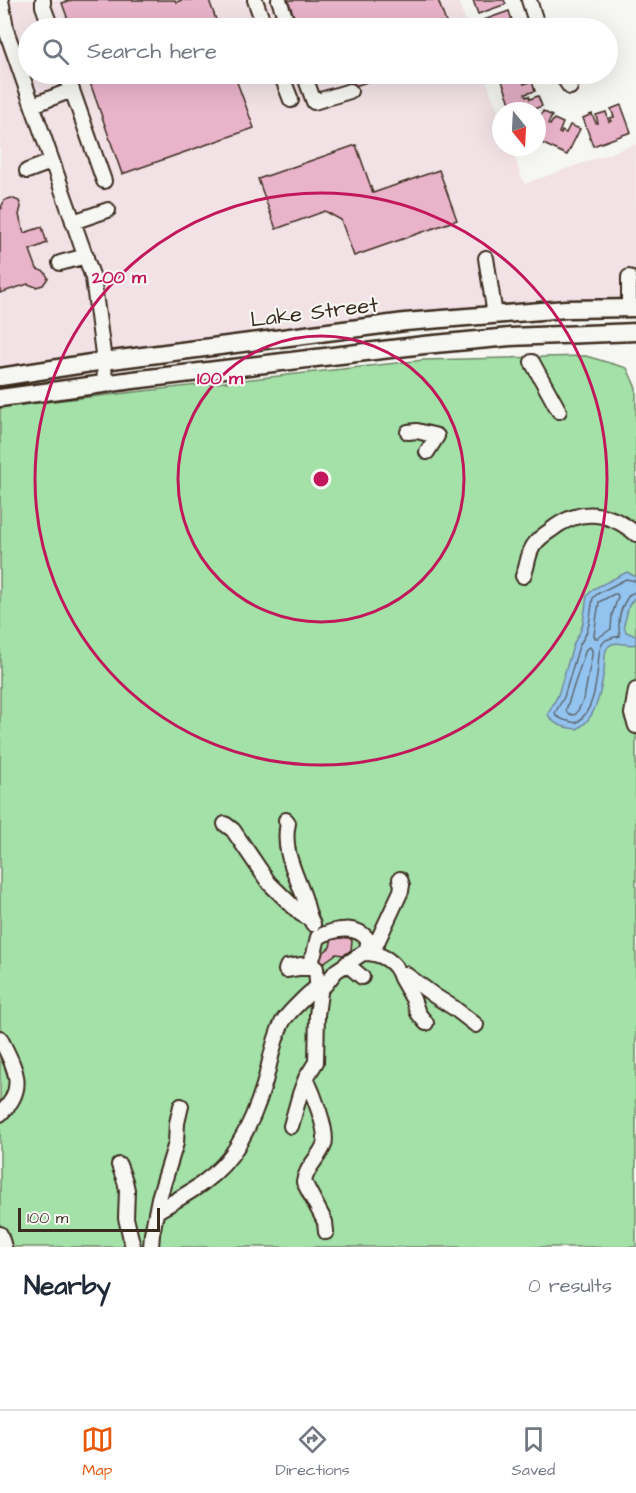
<!DOCTYPE html>
<style>
:root{--surface:#fff;--page:#f6f6f7;--text:#1f2937;--muted:#747a83;--line:#e0e1e3;--accent:#ea580c}
body{margin:0;font-family:"Architects Daughter",sans-serif;background:var(--page);color:var(--text)}
.compass{position:absolute;left:492px;top:102px;width:54px;height:54px;border-radius:50%;background:var(--surface);box-shadow:0 6px 24px #0002;rotate:162deg}
.scale{position:absolute;left:18px;bottom:15px;width:142px;box-sizing:border-box;padding-left:6px;border:3px solid #3b2a1e;border-top:0;font-size:16px;line-height:21px;white-space:nowrap;color:#3b2a1e;-webkit-text-stroke:4px #f6f6f2;paint-order:stroke}
.list{margin:0;padding:0;list-style:none}
h2{display:flex;justify-content:space-between;align-items:center;height:78px;margin:0;padding:0 24px;font-size:26px}
h2 small{font-size:20px;font-weight:400;color:var(--muted)}
.icon{flex:none;width:33px;height:33px;fill:none;stroke:currentColor;stroke-width:2;stroke-linecap:round;stroke-linejoin:round}
.map{position:relative;flex:none;width:636px;height:1247px;overflow:hidden}
.search{position:absolute;background:var(--surface);box-shadow:0 6px 24px #0002;left:18px;right:18px;top:18px;height:66px;display:flex;align-items:center;gap:15px;box-sizing:border-box;padding:0 21px;border-radius:33px;color:var(--muted);font-size:22px}
.sheet{height:162px;background:var(--surface)}
nav{display:flex;justify-content:space-around;align-items:center;box-sizing:border-box;height:84px;border-top:2px solid var(--line);background:var(--surface);font-size:16px;color:var(--muted)}
nav a{display:grid;justify-items:center;gap:3px}
nav .on{color:var(--accent)}
.map>svg:first-child{display:block}
</style>
<div class="map">
<svg width="636" height="1247" viewBox="0 0 636 1247">
<rect width="100%" height="100%" fill="#f6f6f2"/>
<filter id="ink" filterUnits="userSpaceOnUse"><feTurbulence type="fractalNoise" baseFrequency=".0167" numOctaves="2"/><feDisplacementMap in="SourceGraphic" scale="12" xChannelSelector="R" yChannelSelector="G"/><feConvolveMatrix kernelMatrix="1 2 1 2 8 2 1 2 1" color-interpolation-filters="sRGB"/></filter>
<g filter="url(#ink)">
<path fill="#f2e2e6" d="M 6,0 L 458,0 L 468,28 L 28,28 L 28,74 L 484,74 L 501,120 L 501,147 L 511,147 L 524,184 L 636,144 L 636,305 L 106,357 L 97,278 L 11,31 Z
M 0,16 L 90,277 L 100,357 L 0,372 Z"/>
<path fill="#a3e1a9" stroke="#6f8664" stroke-width="1.5" d="M 586,356 L 627,368 L 636,388 L 636,1247 L 0,1247 L 0,407 L 424,360 Z"/>
<path fill="#93c4ef" stroke="#70869b" stroke-width="1.5" d="M 627,572 L 636,577 L 636,596 L 629,605 L 624,625 L 626,632 L 636,636 L 636,644 C 628,647 620,641 612,644 C 610,645 606,648 606,651 C 604,656 605,664 604,670 C 601,690 597,719 577,729 C 566,728 552,725 548,714 L 558,695 L 574,643 L 580,632 L 583,623 L 587,596 L 593,589 Z"/>
<g fill="none" stroke-linecap="round" stroke-linejoin="round">
<path stroke="#5e6872" stroke-width="1.5" d="M 636,581 L 626,579 L 597,594 L 593,598 L 589,624 L 586,634 L 579,646 L 564,697 L 555,713 L 556,716 L 564,720 L 576,723 C 593,713 596,685 598,667 C 599,657 598,646 606,640 C 610,638 616,637 620,636 C 617,621 620,607 630,594 L 636,592
M 614,594 L 617,594 L 618,597 L 612,615 L 611,629 L 598,638 L 595,638 L 594,635 L 599,602 Z
M 590,647 L 592,650 L 592,655 L 584,699 L 576,714 L 573,715 L 567,713 L 566,710 L 586,649 Z"/>
</g>
<path fill="#e9b3ca" stroke="#3b2a1e" stroke-width="1.5" d="M 72,0 L 175,0 L 176,2 L 182,0 L 209,0 L 219,28 L 71,28 L 62,3 Z
M 288,0 L 438,0 L 448,28 L 298,28 Z
M 473,0 L 504,0 L 506,4 L 478,14 Z
M 509,11 L 512,20 L 503,24 L 504,26 L 511,24 L 513,28 L 483,28 L 481,21 Z
M 87,74 L 234,74 L 254,128 L 122,174 Z
M 351,74 L 391,74 L 355,86 Z
M 513,74 L 531,74 L 533,78 L 523,81 L 524,84 L 532,81 L 535,91 L 525,94 L 526,97 L 529,96 L 530,99 L 538,96 L 542,106 L 528,111 L 513,111 L 501,78 Z
M 621,105 L 631,132 L 593,146 L 583,118 L 592,114 L 596,123 L 598,123 L 596,115 L 606,112 L 609,122 L 611,121 L 610,118 L 614,117 L 611,109 Z
M 543,111 L 552,116 L 548,124 L 550,125 L 554,119 L 563,123 L 559,133 L 561,134 L 562,131 L 566,133 L 570,125 L 580,129 L 567,155 L 537,141 L 537,124 Z
M 356,145 L 373,193 L 439,170 L 457,220 L 354,256 L 341,220 L 325,211 L 276,229 L 258,179 Z
M 11,198 L 19,201 L 21,207 L 19,215 L 24,233 L 42,227 L 47,243 L 30,250 L 37,269 L 45,272 L 48,278 L 43,285 L 36,287 L 28,284 L 0,293 L 0,209 L 2,208 L 1,207 L 5,200 Z
M 347,934 L 352,941 L 351,950 L 344,955 L 336,954 L 323,963 L 318,957 L 330,947 L 332,938 Z"/>
<g fill="none" stroke-linecap="round" stroke-linejoin="round">
<defs>
<path id="minor" d="M 1,0 L 7,33 L 93,278 L 104,361 L 105,384
M 43,0 L 43,6 L 51,28
M 255,0 L 265,28
M 279,0 L 289,28
M 529,0 L 538,28
M 66,74 L 72,90
M 281,74 L 291,100
M 304,74 L 314,102 L 350,91
M 561,74 L 570,87
M 33,105 L 72,90 L 104,181
M 27,171 L 51,162
M 73,222 L 108,210
M 486,258 L 495,315
M 60,263 L 86,256
M 629,308 L 629,277
M 532,362 L 559,411
M 408,432 L 417,431 L 437,436 L 427,452
M 523,576 C 528,567 527,554 534,545 C 538,539 545,534 551,530 C 580,507 609,511 636,534
M 636,690 L 632,714 L 636,726
M 286,820 L 288,823 C 282,850 295,872 304,897 C 307,906 308,916 313,924
M 225,824 L 233,830 L 269,883 L 301,914 L 310,919
M 364,953 C 381,953 396,961 401,978 L 413,999 L 418,1013 L 426,1023
M 372,953 L 401,891 L 402,885 L 400,879
M 348,962 L 349,966 L 362,977
M 401,974 L 405,974 L 435,996 L 454,1008 L 476,1025
M 0,1038 C 14,1067 29,1088 0,1114
M 306,1078 C 312,1091 329,1132 324,1145 C 319,1158 306,1167 304,1182 L 325,1222 L 326,1232
M 119,1165 L 125,1181 L 127,1190 L 126,1218 L 133,1247
M 157,1211 C 188,1194 220,1176 238,1145 C 249,1127 258,1105 264,1085 C 270,1065 272,1043 282,1023 C 285,1016 314,987 321,985 C 322,984 324,985 325,985 L 336,971 L 366,951 L 369,941 C 357,924 334,929 318,937 L 314,954 L 309,964 L 287,967 L 286,970 L 298,968 L 316,968 L 317,982 L 321,985 L 317,1015 L 316,1062 L 306,1078 L 300,1094 L 291,1126
M 0,1234 L 4,1247
M 151,1247 L 152,1234 L 159,1198 L 176,1143 L 177,1123 L 181,1106"/>
<path id="major" d="M 0,377 L 104,361 L 405,322 L 566,309 L 636,308
M 0,398 L 133,380 L 424,345 L 510,337 L 636,332"/>
</defs>
<use href="#minor" stroke="#3b2a1e" stroke-width="18"/>
<use href="#major" stroke="#3b2a1e" stroke-width="21"/>
<use href="#minor" stroke="#f6f6f2" stroke-width="14"/>
<use href="#major" stroke="#f6f6f2" stroke-width="16"/>
</g>
</g>
<g fill="none" stroke="#c2185b" stroke-width="3">
<circle cx="321" cy="479" r="143"/>
<circle cx="321" cy="479" r="286"/>
</g>
<g text-anchor="middle" stroke-width="4.5" stroke-linejoin="round" paint-order="stroke">
<g font-size="22" fill="#3b2a1e" stroke="#f6f6f2">
<text transform="translate(314 311) rotate(-7)" y="8">Lake Street</text>
</g>
</g>
<circle cx="321" cy="479" r="9" fill="#c2185b" stroke="#f6f6f2" stroke-width="3"/>
<g font-size="18" text-anchor="middle" font-weight="bold" fill="#c2185b" stroke="#f6f6f2" stroke-width="4.5" stroke-linejoin="round" paint-order="stroke">
<text x="119" y="283">200 m</text>
<text x="220" y="384">100 m</text>
</g>
</svg>
<svg class="compass" viewBox="-18 -18 36 36"><path d="M0-13l5 13h-10z" fill="#e53935"/><path d="M0 13l5-13h-10z" fill="#747a83"/></svg>
<div class="scale">100 m</div>
<div class="search"><svg class="icon" aria-label="search" viewBox="0 0 24 24"><circle cx="10" cy="10" r="6"/><path d="M15 15l6 6"/></svg>Search here</div>
</div>
<section class="sheet">
<h2>Nearby<small>0 results</small></h2>
<ul class="list">
</ul>
</section>
<nav>
<a class="on"><svg class="icon" aria-label="map" viewBox="0 0 24 24"><path d="M3 6l6-2 6 2 6-2v14l-6 2-6-2-6 2zM9 4v14M15 6v14"/></svg>Map</a>
<a><svg class="icon" aria-label="directions" viewBox="0 0 24 24"><path d="M12 3l9 9-9 9-9-9zM9 14v-3h6M13 9l2 2-2 2"/></svg>Directions</a>
<a><svg class="icon" aria-label="saved" viewBox="0 0 24 24"><path d="M7 4h10v16l-5-4-5 4z"/></svg>Saved</a>
</nav>
